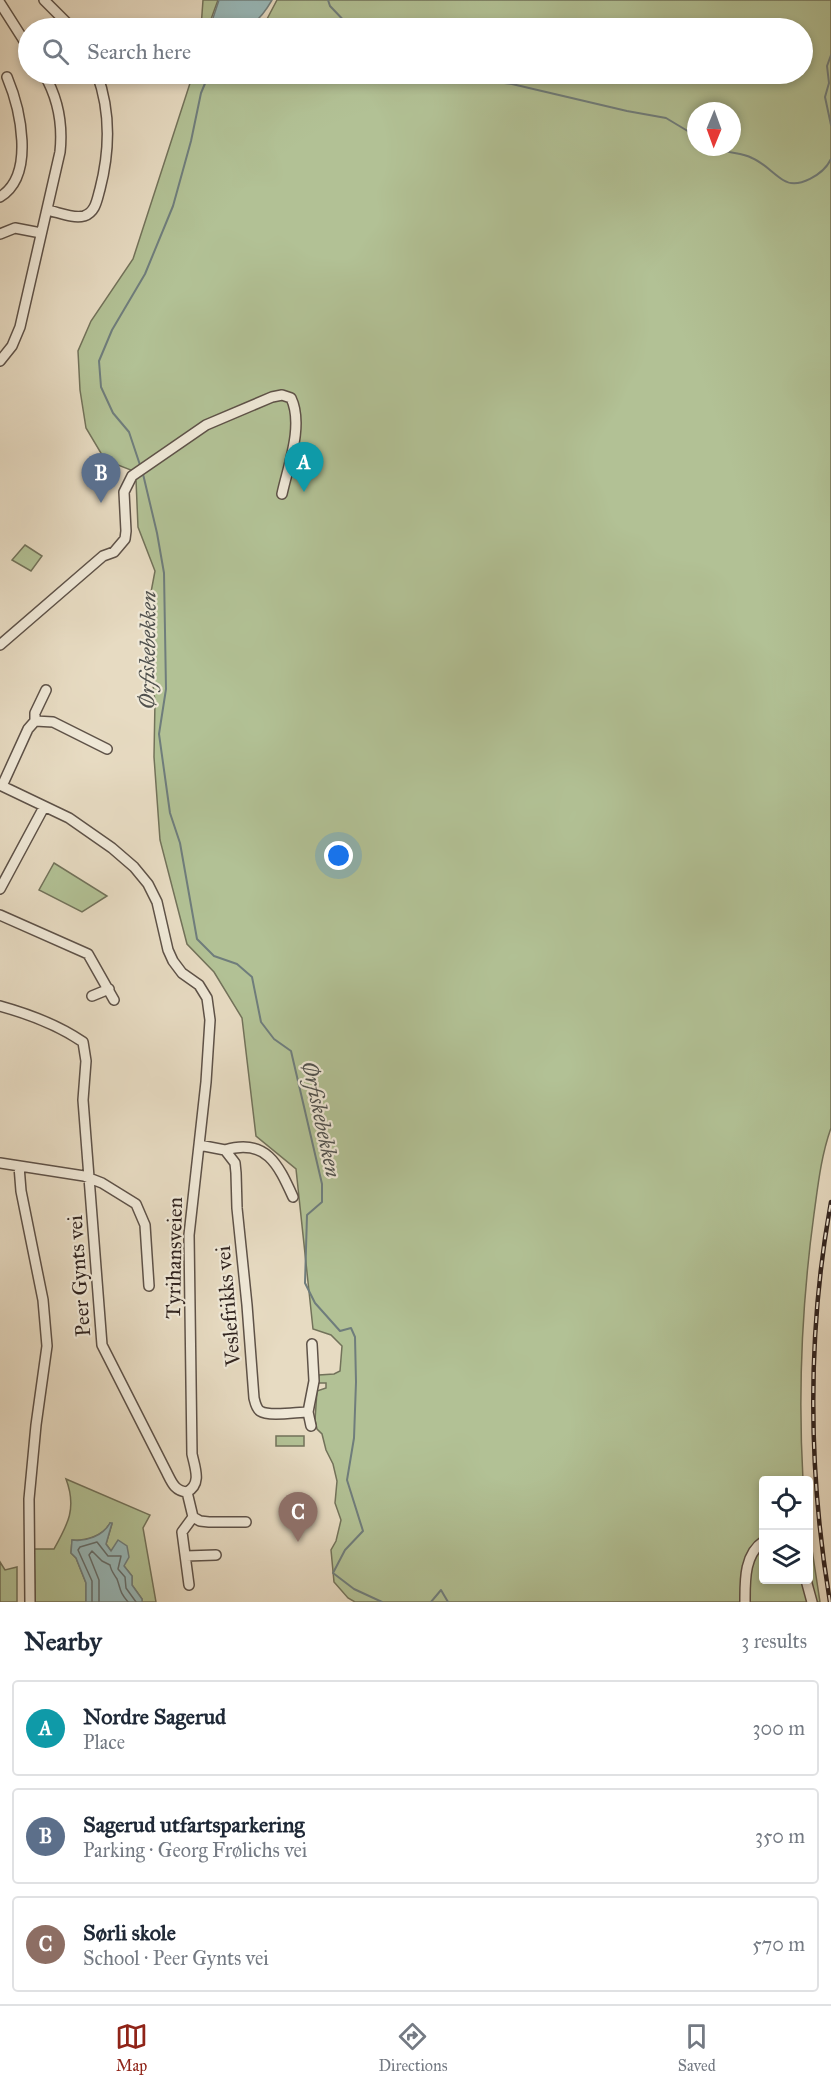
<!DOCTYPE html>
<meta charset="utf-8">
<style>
:root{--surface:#fff;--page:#f6f6f7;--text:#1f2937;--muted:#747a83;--line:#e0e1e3;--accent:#8f2418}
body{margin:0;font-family:"IM FELL Great Primer",serif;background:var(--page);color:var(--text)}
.controls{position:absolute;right:18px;bottom:18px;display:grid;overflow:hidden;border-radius:6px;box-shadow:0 3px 9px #0003}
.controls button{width:54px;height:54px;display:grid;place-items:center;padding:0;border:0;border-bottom:2px solid var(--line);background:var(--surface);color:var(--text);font:30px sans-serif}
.compass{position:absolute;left:687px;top:102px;width:54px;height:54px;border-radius:50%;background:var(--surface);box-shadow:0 3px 9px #0003;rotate:181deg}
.you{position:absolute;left:339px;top:856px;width:21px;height:21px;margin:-15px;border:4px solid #fff;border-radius:50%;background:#1a73e8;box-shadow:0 0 0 9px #1a73e833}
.badge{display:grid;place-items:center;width:39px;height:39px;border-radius:50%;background:var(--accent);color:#fff;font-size:20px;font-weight:700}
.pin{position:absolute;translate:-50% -50px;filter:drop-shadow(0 2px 3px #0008)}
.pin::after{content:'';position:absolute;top:32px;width:21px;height:18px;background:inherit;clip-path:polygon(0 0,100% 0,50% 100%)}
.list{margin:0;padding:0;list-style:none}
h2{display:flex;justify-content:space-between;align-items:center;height:78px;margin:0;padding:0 24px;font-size:26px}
h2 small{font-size:20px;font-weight:400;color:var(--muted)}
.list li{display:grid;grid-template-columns:39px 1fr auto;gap:18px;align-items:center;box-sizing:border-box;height:96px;margin:0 12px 12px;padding:0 12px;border:2px solid var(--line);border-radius:6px}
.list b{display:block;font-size:22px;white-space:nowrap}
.list p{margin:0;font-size:20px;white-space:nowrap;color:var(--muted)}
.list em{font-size:20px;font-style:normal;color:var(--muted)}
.icon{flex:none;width:33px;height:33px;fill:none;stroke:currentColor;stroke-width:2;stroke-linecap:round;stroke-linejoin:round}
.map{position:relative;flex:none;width:831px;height:1602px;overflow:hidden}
.search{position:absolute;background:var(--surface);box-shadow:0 3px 9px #0003;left:18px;right:18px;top:18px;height:66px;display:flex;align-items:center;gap:15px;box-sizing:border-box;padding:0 21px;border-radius:33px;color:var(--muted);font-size:22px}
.sheet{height:402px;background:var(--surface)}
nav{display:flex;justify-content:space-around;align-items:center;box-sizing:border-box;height:84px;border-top:2px solid var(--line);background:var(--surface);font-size:16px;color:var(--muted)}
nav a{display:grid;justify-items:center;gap:3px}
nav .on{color:var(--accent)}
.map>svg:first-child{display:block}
</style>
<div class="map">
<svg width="831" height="1602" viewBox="0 0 831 1602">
<rect width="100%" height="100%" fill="#e7dbc2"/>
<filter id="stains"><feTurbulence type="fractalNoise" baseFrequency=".00333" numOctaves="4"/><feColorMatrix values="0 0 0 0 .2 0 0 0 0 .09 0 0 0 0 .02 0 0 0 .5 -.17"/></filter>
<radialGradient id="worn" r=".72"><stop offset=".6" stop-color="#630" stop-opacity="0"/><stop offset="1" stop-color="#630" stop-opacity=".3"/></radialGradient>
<path fill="#b2c195" stroke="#72725a" stroke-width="1.5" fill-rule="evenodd" d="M 203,0 L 218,0 L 210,22 L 210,28 L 201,28 Z
M 277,0 L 831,0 L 831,1128 C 821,1156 818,1185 814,1214 C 802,1302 798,1392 803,1480 L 764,1480 L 764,1580 L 808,1580 L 809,1530 L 820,1602 L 355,1602 L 348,1598 L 334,1582 L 331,1550 L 336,1541 L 341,1520 L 335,1503 L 337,1481 L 333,1464 L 326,1450 L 322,1434 L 317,1429 L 315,1420 L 317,1391 L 326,1388 L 326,1383 L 318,1383 L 319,1375 L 334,1374 L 340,1371 L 342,1346 L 331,1335 L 313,1329 L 296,1169 L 256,1136 L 242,1018 L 214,972 L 187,944 L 160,840 L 154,757 L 155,701 L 145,624 L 155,571 L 138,527 L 136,480 L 131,470 L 105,460 L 86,428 L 80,390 L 78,351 L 91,321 L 133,259 L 193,74 L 802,74 L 802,28 L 254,28 L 267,19 ZM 696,111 L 732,111 L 732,147 L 696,147 Z
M 25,545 L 42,556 L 31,571 L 12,560 Z
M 54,863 L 107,896 L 82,912 L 39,890 Z
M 276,1436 L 304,1436 L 304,1446 L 276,1446 Z
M 66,1479 L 150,1515 L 143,1528 L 156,1602 L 142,1602 L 142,1599 L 132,1585 L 132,1576 L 124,1566 L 116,1545 L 111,1551 L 106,1544 L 112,1524 L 110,1523 C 103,1536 86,1541 72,1540 L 71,1553 L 76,1558 L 86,1583 L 86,1602 L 35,1602 L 34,1549 L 54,1549 C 68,1524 77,1508 66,1479 Z
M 0,1562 L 5,1570 L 17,1567 L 17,1602 L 0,1602 Z"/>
<path fill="#98b9ba" stroke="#6f7d7c" stroke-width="1.5" d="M 219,0 L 272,0 C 254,31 245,29 212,28 L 212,21 Z
M 110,1523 L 112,1523 L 106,1544 L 111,1551 L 118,1540 L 127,1546 L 129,1557 L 124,1566 L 132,1576 L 132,1585 L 142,1599 L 142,1602 L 86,1602 L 86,1583 L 76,1558 L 71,1553 L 72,1540 C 86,1542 103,1536 110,1523 Z"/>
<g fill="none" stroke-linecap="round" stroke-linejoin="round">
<path stroke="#646e6d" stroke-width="1.5" d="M 92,1602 L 92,1581 L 78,1550 L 80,1547 L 97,1542 L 108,1556 L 121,1556 L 118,1569 L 125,1577 L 126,1588 L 136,1602
M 99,1602 L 99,1580 L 89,1555 L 92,1551 L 102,1561 L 110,1565 C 111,1571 114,1574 117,1579 C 121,1590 119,1591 128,1602"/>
<path stroke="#6f7d7c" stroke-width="2" d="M 328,0 L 330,6 L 351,28
M 831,55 L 827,66 L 829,83 L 825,97 L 831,125
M 474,74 L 488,81 L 512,84 L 627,111 L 666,118 L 696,136
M 715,147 C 727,154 740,152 752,158 C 764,163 772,173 783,180 C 798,190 824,174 831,159
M 140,465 L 129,432 L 113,413 L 101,387 L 99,361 L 112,330 L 145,274 L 173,206 L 191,141 L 201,93 L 209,74
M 143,474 L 157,533 L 164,573 L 166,689 L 159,734 L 170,813 L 180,843 L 197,939 L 214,956 L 237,964 L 252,977 L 261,1022 L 274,1039 L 291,1051 L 322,1184 L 322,1202 L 307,1215 L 305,1283 L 315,1303 L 340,1331 L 351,1328 L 355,1337 L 356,1382 L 354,1438 L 347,1480 L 363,1531 L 345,1550 L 333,1573 L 354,1589 L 382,1602
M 431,1602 L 441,1590 L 448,1602"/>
<defs>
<path id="minor" d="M 44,0 L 72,28
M 0,3 L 28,47
M 0,197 C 36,175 20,108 7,77
M 47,210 C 58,212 73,219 84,216 C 96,212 97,199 100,189 C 110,150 111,112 97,74
M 0,234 L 15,228 L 41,233
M 0,361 L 12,346 L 20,327 L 60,152 C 63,124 58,98 44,74
M 0,645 L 103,556 L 114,552 L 125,539 L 126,531 L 124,492 L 132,476 L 206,425 L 272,397 L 282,395 L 291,398 C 304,425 288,466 282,494
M 35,721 L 53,722 L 107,749
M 0,785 L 69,818 L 112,848 L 134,867 L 148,884 L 157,902 L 168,950 L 173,961 L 182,973 L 199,985 L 207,998 L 210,1020 L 206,1082 L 189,1235 L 192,1454 C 195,1468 202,1484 187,1492
M 2,786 L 28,729 L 35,721 L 35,713 L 46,690
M 0,889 L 44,807
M 0,915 L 88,954 L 114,1000
M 92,996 L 109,989
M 0,1006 C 29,1014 58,1025 83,1042 L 86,1061 L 83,1100 L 102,1345 L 167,1473 C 172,1483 175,1491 187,1492
M 199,1145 L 225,1150 L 235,1163 L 236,1173 L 237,1208 L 247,1305 L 254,1398 C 255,1402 256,1408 260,1411 C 269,1417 297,1412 308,1412
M 225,1150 C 266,1138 278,1164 293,1197
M 0,1163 L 84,1176 L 102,1183 L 136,1204 L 145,1225 L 149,1286
M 19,1166 L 21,1191 L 43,1300 L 47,1346 L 36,1425 L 29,1499 L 30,1602
M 311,1426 L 308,1412 L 314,1381 L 312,1344
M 187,1492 L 193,1517 L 200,1521 L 209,1522 L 246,1522
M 186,1556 L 216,1555
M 806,1580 L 812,1602
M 189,1585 L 182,1532 L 193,1517
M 745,1602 C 745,1581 744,1554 764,1541"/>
</defs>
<use href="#minor" stroke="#5e5248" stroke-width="12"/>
<use href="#minor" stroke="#efe8d7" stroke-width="9"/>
<defs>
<path id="rail" d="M 830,1602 C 808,1471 807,1333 831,1202"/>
</defs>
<use href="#rail" stroke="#312420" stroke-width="4.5"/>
<use href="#rail" stroke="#efe8d7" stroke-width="2" stroke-dasharray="7" stroke-linecap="butt"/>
</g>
<g text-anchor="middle" stroke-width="4.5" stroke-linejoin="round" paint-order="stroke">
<g font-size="21" fill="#312420" stroke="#efe8d7">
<text transform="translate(174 1258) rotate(-89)" y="7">Tyrihansveien</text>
<text transform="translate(79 1276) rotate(-94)" y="7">Peer Gynts vei</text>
<text transform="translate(228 1306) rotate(-95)" y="7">Veslefrikks vei</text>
</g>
<g font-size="22" font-style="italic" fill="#50514e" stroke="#efe8d7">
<text transform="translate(147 650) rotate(-89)" y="8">Ørfiskebekken</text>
<text transform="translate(322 1119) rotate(78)" y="8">Ørfiskebekken</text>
</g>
</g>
<rect width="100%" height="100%" filter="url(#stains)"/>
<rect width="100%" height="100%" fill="url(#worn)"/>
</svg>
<div class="controls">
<button><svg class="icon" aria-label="locate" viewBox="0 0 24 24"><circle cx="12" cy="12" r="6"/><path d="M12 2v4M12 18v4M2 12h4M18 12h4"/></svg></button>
<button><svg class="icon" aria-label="layers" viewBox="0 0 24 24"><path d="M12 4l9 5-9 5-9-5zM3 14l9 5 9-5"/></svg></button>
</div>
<svg class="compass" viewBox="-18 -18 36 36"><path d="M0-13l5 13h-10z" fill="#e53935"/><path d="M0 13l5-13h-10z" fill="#747a83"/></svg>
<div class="you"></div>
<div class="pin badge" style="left:304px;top:492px;background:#0f9aa8">A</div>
<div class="pin badge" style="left:101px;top:503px;background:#5c6f8a">B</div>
<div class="pin badge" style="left:298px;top:1542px;background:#8d6e63">C</div>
<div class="search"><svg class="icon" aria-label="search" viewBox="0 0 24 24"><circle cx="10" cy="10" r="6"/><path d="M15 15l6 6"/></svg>Search here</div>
</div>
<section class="sheet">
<h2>Nearby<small>3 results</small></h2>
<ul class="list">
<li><span class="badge" style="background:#0f9aa8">A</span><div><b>Nordre Sagerud</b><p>Place</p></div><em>300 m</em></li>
<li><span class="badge" style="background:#5c6f8a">B</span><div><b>Sagerud utfartsparkering</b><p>Parking · Georg Frølichs vei</p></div><em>350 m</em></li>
<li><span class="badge" style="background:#8d6e63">C</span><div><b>Sørli skole</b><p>School · Peer Gynts vei</p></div><em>570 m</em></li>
</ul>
</section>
<nav>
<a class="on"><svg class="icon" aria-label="map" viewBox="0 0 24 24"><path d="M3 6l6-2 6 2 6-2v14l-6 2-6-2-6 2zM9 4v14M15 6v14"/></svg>Map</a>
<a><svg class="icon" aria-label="directions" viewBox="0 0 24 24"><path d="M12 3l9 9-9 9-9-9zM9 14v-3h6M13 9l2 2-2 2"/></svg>Directions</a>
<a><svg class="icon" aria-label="saved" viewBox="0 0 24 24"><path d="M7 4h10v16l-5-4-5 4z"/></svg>Saved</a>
</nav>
